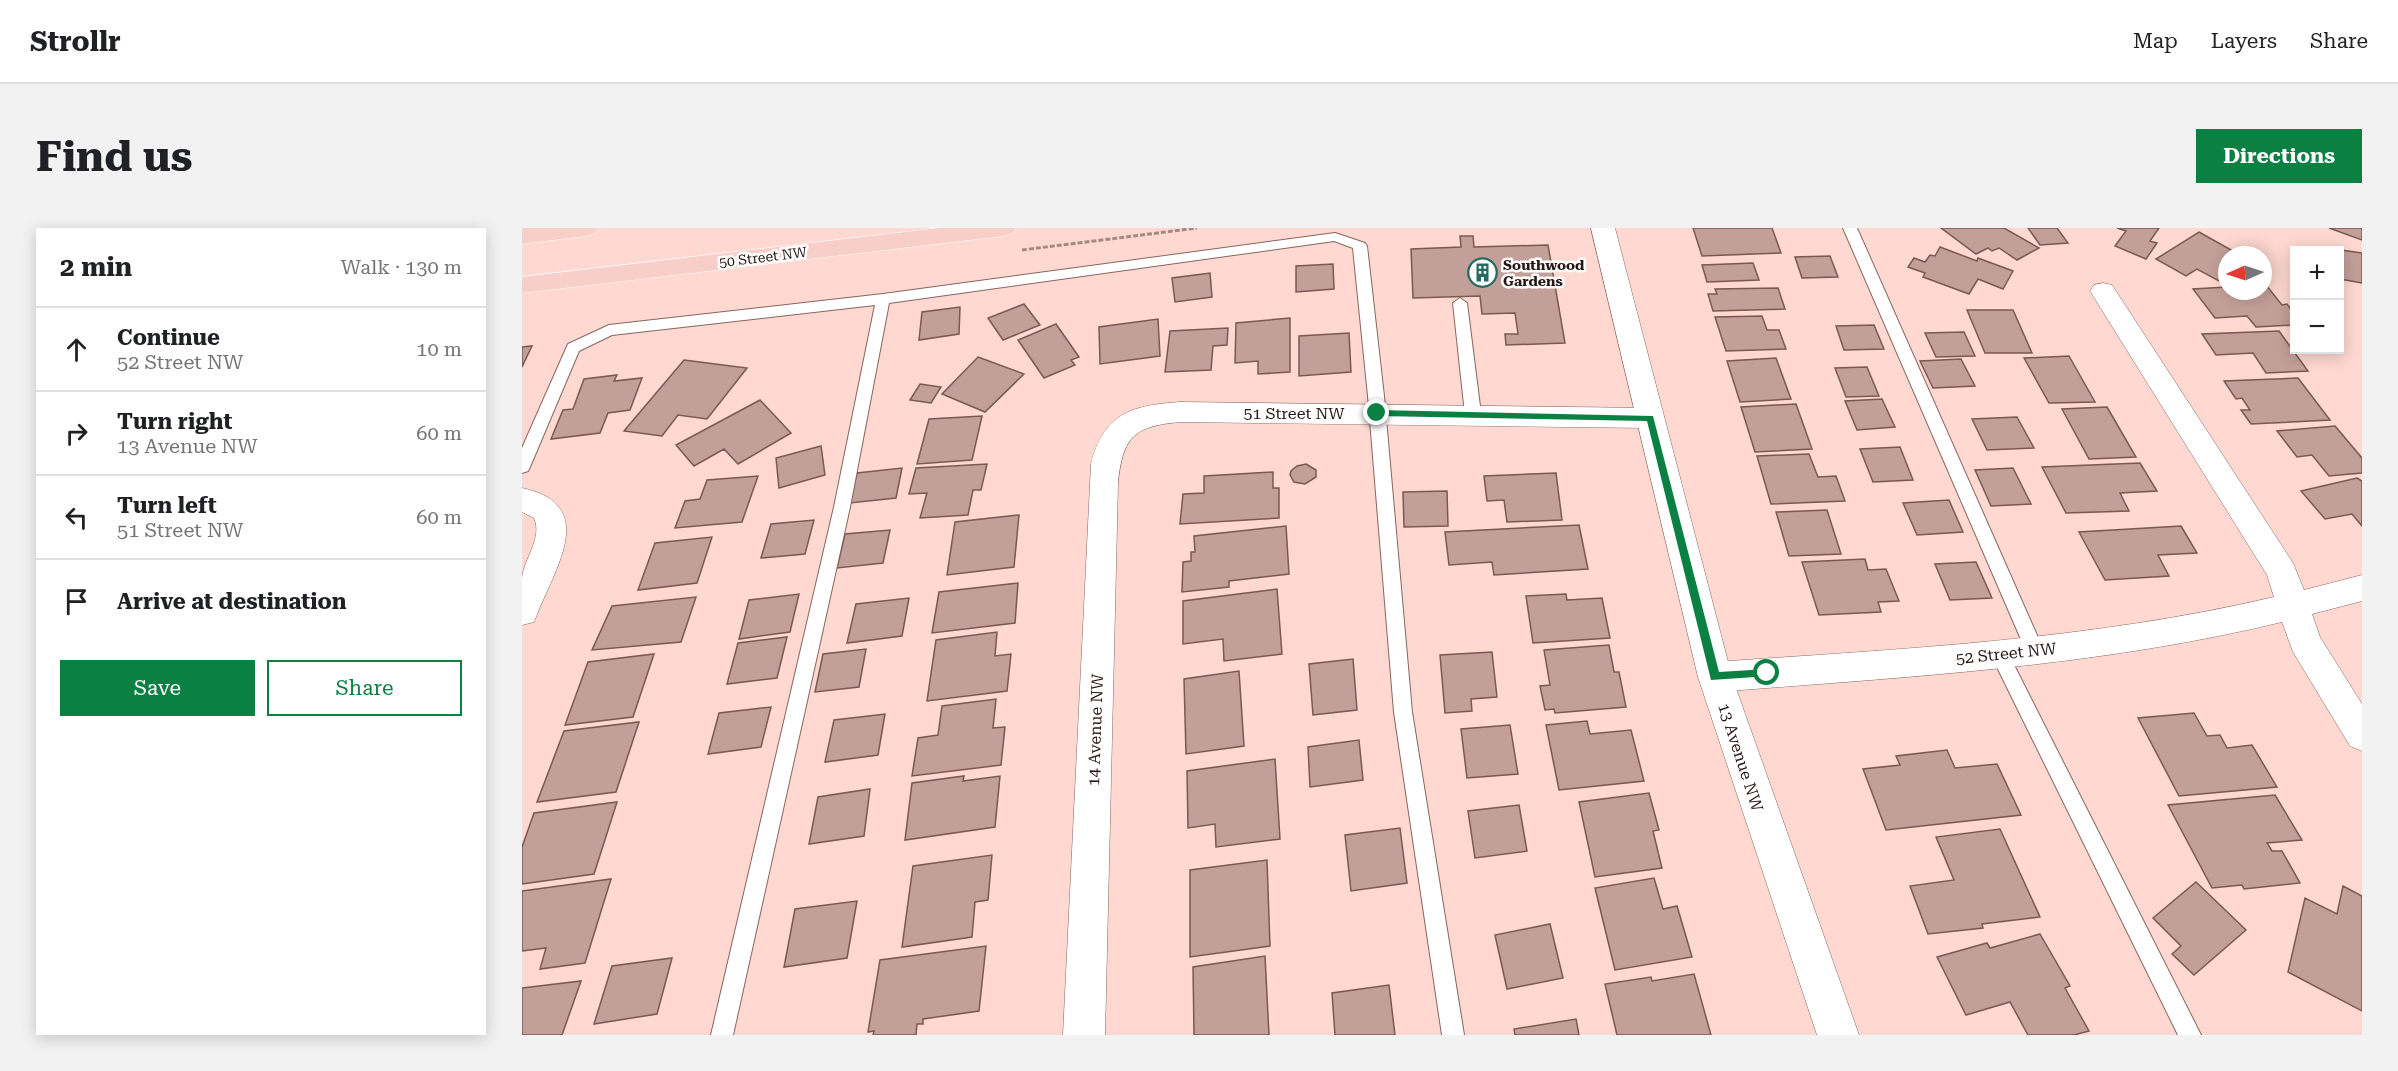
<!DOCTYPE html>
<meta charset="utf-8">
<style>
:root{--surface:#fff;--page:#f2f2f2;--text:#202124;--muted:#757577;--line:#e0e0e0;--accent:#0b8043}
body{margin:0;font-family:"Roboto Serif",serif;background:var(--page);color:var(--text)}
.controls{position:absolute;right:18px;top:18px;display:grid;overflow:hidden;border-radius:0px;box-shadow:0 3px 15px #0003}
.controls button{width:54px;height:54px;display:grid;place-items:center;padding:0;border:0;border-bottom:2px solid var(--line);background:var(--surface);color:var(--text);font:30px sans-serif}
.compass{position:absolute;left:1696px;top:18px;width:54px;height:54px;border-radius:50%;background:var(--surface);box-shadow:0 3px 15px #0003;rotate:267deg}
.stop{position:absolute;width:18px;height:18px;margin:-14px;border:4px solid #0b8043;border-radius:50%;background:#fff}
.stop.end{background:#0b8043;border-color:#fff;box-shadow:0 2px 6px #0008}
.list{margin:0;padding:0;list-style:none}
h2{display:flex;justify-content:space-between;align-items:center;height:78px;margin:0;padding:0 24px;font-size:26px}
h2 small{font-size:20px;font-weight:400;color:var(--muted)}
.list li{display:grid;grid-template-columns:39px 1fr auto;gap:18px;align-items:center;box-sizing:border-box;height:84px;padding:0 24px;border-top:2px solid var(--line)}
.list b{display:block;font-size:22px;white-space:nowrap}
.list p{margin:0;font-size:20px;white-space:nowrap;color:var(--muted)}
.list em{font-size:20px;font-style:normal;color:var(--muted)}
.actions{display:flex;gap:12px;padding:18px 24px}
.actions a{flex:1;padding:14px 0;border:2px solid var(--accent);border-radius:0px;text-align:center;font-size:21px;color:var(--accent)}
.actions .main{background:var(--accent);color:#fff}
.icon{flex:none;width:33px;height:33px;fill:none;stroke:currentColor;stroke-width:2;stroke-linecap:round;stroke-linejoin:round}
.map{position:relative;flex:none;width:1840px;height:807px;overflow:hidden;border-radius:0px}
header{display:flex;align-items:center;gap:36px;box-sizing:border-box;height:84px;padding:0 30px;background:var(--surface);border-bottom:2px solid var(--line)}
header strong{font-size:28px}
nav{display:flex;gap:33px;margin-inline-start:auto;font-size:21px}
.intro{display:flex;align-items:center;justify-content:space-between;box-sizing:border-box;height:144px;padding:0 36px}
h1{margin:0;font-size:42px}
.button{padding:15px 27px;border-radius:0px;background:var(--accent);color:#fff;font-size:21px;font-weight:700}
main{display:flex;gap:36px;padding:0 36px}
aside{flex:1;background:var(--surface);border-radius:0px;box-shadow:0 3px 15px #0003}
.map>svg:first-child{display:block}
</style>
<header>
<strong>Strollr</strong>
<nav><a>Map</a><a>Layers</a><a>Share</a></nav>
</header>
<div class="intro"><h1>Find us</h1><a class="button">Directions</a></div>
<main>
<aside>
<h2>2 min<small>Walk · 130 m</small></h2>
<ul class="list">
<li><svg class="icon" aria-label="ahead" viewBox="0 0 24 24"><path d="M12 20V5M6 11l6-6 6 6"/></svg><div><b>Continue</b><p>52 Street NW</p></div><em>10 m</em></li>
<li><svg class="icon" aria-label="right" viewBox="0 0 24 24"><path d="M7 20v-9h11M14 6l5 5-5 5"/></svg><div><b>Turn right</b><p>13 Avenue NW</p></div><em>60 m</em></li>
<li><svg class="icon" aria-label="left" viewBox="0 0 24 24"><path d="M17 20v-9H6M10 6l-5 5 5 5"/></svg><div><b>Turn left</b><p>51 Street NW</p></div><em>60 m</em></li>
<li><svg class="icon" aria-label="arrive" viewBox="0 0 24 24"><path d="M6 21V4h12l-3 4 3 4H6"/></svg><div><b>Arrive at destination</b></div></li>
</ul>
<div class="actions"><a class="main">Save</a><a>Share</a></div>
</aside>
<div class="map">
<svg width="1840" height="807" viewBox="0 0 1840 807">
<rect width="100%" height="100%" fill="#fed8d1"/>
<path fill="#c39f99" stroke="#795953" stroke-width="1.5" d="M 1171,0 L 1250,0 L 1259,25 L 1180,28 Z
M 1419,0 L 1482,0 L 1517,20 L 1495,32 L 1477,20 L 1470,23 L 1466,20 L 1454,26 Z
M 1506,0 L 1535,0 L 1546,15 L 1518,17 Z
M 1595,0 L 1637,0 L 1628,13 L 1635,15 L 1624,31 L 1593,18 L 1604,3 Z
M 1807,0 L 1840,0 L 1840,12 Z
M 1677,4 L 1718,27 L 1705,27 L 1705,48 L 1697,53 L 1675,41 L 1664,48 L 1634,31 Z
M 938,8 L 951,8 L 952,19 L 1026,17 L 1043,115 L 984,117 L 983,106 L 996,106 L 993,85 L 960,86 L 958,68 L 891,70 L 889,21 L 939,19 Z
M 1418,19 L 1455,33 L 1456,30 L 1491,43 L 1481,61 L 1456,51 L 1447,66 L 1401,49 L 1403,45 L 1386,39 L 1392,30 L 1403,34 L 1408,27 L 1413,28 Z
M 1805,20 L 1840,25 L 1840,55 L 1818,51 L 1818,22 L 1806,22 Z
M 1308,28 L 1316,49 L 1280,50 L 1273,29 Z
M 1231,35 L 1237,52 L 1185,54 L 1180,37 Z
M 811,36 L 812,61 L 774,64 L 774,38 Z
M 688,45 L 690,69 L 653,74 L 650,50 Z
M 1741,57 L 1744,57 L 1760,77 L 1765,76 L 1772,85 L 1772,97 L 1734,99 L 1725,88 L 1693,90 L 1671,61 L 1705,59 L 1705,63 L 1741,63 Z
M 1256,60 L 1263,81 L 1191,83 L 1186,66 L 1195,66 L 1193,61 Z
M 502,76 L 518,97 L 481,112 L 466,90 Z
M 438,79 L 437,106 L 397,112 L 400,84 Z
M 1445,82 L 1491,82 L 1510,125 L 1463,125 Z
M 1240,88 L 1245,102 L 1257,102 L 1264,121 L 1204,123 L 1193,89 Z
M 768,90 L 768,144 L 736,146 L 736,133 L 713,135 L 714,95 Z
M 636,91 L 638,128 L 578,136 L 577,99 Z
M 534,96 L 557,129 L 549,132 L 553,137 L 522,150 L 496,112 Z
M 1352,97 L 1362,121 L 1322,122 L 1314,98 Z
M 706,100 L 705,117 L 691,118 L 689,142 L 643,144 L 648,103 Z
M 1757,103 L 1786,143 L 1744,145 L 1731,125 L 1694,127 L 1680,106 Z
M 1442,104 L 1453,128 L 1414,129 L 1403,105 Z
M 827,105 L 829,144 L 777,148 L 777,108 Z
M 10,118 L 0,139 L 0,119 Z
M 1547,128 L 1573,174 L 1527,175 L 1502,130 Z
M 456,129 L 502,146 L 463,184 L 420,166 Z
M 1254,130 L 1269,171 L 1218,174 L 1205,133 Z
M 1439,131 L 1453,158 L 1411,160 L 1398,133 Z
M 162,132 L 225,140 L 185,191 L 156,187 L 140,208 L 102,203 Z
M 1345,139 L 1357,168 L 1324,169 L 1313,140 Z
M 95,147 L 92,153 L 120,150 L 108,182 L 86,185 L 78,205 L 29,211 L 41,182 L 51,181 L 62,151 Z
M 1776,150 L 1808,192 L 1729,196 L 1719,182 L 1728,182 L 1720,170 L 1714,171 L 1702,153 Z
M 398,156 L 419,159 L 409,175 L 388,172 Z
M 1360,171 L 1373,199 L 1335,202 L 1323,173 Z
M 238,172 L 269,205 L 216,236 L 202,221 L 172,238 L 154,217 Z
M 1274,176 L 1290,221 L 1233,224 L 1219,179 Z
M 1585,179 L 1614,229 L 1567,231 L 1540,181 Z
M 460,188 L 450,232 L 395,236 L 407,191 Z
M 1495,189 L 1512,220 L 1465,222 L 1450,191 Z
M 1813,198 L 1840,230 L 1840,245 L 1807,248 L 1790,227 L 1775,229 L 1755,203 Z
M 299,218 L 303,247 L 257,260 L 254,230 Z
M 1378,219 L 1391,252 L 1351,254 L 1338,221 Z
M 1287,226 L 1296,249 L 1314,248 L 1323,273 L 1249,276 L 1235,228 Z
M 1618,235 L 1635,263 L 1598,265 L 1607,283 L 1544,285 L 1520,239 Z
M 465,236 L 459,262 L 451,262 L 446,287 L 398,290 L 405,265 L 387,266 L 394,240 Z
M 784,236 L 794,242 L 794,249 L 783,256 L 772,254 L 768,247 L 769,243 L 775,238 Z
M 380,240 L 374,270 L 328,275 L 335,245 Z
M 1491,240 L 1509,276 L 1469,278 L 1453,242 Z
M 751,244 L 751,260 L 757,260 L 757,290 L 658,296 L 661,266 L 682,265 L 682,248 Z
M 1034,245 L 1040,292 L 985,294 L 982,272 L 965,273 L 962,248 Z
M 236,248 L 220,294 L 153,300 L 163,273 L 178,271 L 185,252 Z
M 1835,250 L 1840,253 L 1840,298 L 1830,286 L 1803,291 L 1779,263 Z
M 925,263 L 926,298 L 882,299 L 881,264 Z
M 1427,272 L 1441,304 L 1395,307 L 1381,275 Z
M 1305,282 L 1319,326 L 1267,328 L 1254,284 Z
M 497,287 L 492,339 L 425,347 L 433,294 Z
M 292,292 L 283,326 L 239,330 L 249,296 Z
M 1057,297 L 1066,341 L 972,347 L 970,334 L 927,337 L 923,304 Z
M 764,298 L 767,346 L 707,353 L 707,359 L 660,364 L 661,334 L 669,333 L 669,324 L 673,324 L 672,308 Z
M 1659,298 L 1675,325 L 1636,327 L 1647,348 L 1583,352 L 1557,304 Z
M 368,302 L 361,335 L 315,340 L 323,306 Z
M 190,309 L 175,355 L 116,362 L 133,315 Z
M 1343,331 L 1346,342 L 1364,341 L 1377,373 L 1356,374 L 1359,384 L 1297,387 L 1280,334 Z
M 1454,334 L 1470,370 L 1428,372 L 1413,336 Z
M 496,355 L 493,395 L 410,405 L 417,364 Z
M 755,361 L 760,426 L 702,433 L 701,411 L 661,416 L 661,373 Z
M 277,366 L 268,404 L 217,411 L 227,372 Z
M 1044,366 L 1045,372 L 1080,370 L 1088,410 L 1011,415 L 1004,368 Z
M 174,369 L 159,414 L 70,422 L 90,378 Z
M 387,370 L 380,408 L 325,415 L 334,376 Z
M 475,404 L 473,428 L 489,426 L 485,463 L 405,473 L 414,412 Z
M 265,409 L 255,450 L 205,456 L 216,415 Z
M 1087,417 L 1092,444 L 1097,444 L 1104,479 L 1033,485 L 1032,481 L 1023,482 L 1018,458 L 1028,457 L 1022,422 Z
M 344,421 L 337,459 L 293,464 L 301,426 Z
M 970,424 L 975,469 L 949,471 L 950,483 L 923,485 L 918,427 Z
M 132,426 L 111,489 L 43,497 L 66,434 Z
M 831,431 L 835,482 L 791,487 L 787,436 Z
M 717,443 L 722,518 L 664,526 L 662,451 Z
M 474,471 L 471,500 L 483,499 L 479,537 L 390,548 L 396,510 L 416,507 L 420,478 Z
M 249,479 L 239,519 L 186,526 L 197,485 Z
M 1672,485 L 1685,508 L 1698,507 L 1705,520 L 1730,517 L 1755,559 L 1657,568 L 1616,490 Z
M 363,486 L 356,527 L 303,534 L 312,492 Z
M 1065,493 L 1068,506 L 1109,502 L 1122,553 L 1037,562 L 1024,497 Z
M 117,494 L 94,564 L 15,574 L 42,503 Z
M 988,497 L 996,546 L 945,550 L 939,501 Z
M 837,512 L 841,552 L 788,559 L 786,519 Z
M 1425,522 L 1433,540 L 1475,536 L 1499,587 L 1364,602 L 1341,541 L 1378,537 L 1374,528 Z
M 753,531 L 758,611 L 694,619 L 693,596 L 666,600 L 665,543 Z
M 442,548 L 441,553 L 478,548 L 473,599 L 383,612 L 390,555 Z
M 348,561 L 342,608 L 287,616 L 296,569 Z
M 1127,565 L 1137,602 L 1131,603 L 1140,640 L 1073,649 L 1057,574 Z
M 1753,567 L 1780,612 L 1745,615 L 1750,623 L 1760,623 L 1778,655 L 1722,661 L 1720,657 L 1690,660 L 1646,577 Z
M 95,574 L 72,646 L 0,656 L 0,619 L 12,585 Z
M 997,577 L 1005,623 L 953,630 L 946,583 Z
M 878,600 L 885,655 L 829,663 L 823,607 Z
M 1478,601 L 1518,689 L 1460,696 L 1461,700 L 1406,706 L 1388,658 L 1432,652 L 1414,609 Z
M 470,627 L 466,672 L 453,674 L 450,709 L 380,719 L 391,638 Z
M 745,632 L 748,718 L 668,729 L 668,642 Z
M 1132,650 L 1141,681 L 1155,678 L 1170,729 L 1093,742 L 1073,660 Z
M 89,651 L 63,735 L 18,741 L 24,720 L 0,723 L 0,663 Z
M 1674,654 L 1724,702 L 1672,747 L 1650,726 L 1659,718 L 1631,690 Z
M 1821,658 L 1840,668 L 1840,783 L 1766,744 L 1783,670 L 1815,686 Z
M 335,673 L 325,730 L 262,739 L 273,681 Z
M 1028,696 L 1041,750 L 985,761 L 973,707 Z
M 1518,706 L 1548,758 L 1543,760 L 1567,803 L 1552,807 L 1506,807 L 1488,774 L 1444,787 L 1415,729 L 1465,715 L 1468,720 Z
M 464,718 L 457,783 L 401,791 L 401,796 L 395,796 L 394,807 L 351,807 L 352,803 L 346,804 L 358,732 Z
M 743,728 L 747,807 L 672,807 L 671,739 Z
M 150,730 L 135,786 L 72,796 L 90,738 Z
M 1172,746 L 1189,807 L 1095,807 L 1083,756 L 1129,749 L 1130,753 Z
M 59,753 L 40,807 L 0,807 L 0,760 Z
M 867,757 L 873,807 L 813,807 L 810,765 Z
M 1054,791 L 1057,807 L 993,807 L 992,801 Z"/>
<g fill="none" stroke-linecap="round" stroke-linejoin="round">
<defs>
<path id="service" d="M 1321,0 L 1335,0 L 1522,423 L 1519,428 L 1513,431 L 1507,428 L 1504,423 Z
M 813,5 L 843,15 L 845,18 L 862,168 L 890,484 L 942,807 L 920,807 L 872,484 L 846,168 L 831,20 L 812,13 L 367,75 L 328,279 L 211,807 L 189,807 L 312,279 L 353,77 L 90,107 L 57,123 L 8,239 L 6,243 L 0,245 L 0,220 L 46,116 L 87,97 L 361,66 Z
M 938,70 L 945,75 L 959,186 L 956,190 L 946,190 L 943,186 L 931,75 Z
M 1478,419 L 1484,421 L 1679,807 L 1656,807 L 1469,427 L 1472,421 Z"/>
<path id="minor" d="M 1581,55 L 1590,57 L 1771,335 L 1782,362 L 1840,347 L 1840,373 L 1790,386 L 1798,409 L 1840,476 L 1840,523 L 1828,518 L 1771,424 L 1760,394 C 1574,439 1383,449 1193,464 L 1181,459 L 1176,449 L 1181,439 L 1193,434 C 1380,421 1569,412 1752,369 L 1745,347 L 1568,63 L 1572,57 Z
M 659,174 L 1128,180 L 1138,183 L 1142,190 L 1138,197 L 1128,200 L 659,194 C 612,198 601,208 596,255 L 583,807 L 541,807 L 569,236 C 582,185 610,177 659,174 Z
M 0,260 C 76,276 35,337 16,384 L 12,394 L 0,397 C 0,382 0,365 0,350 C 2,330 21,310 12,290 L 0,284 Z"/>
<path id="tertiary" d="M 1069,0 L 1093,0 L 1210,449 L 1337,807 L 1295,807 L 1176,449 Z"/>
<path id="primary" d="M 0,0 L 76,0 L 73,5 L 64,8 L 0,16 Z
M 417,0 L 494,0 L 491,5 L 482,8 L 0,65 L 0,49 Z"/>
</defs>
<use href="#service" stroke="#86655f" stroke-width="2"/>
<use href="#minor" stroke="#86655f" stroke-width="1"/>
<use href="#tertiary" stroke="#86655f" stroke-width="1"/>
<use href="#primary" stroke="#fff" stroke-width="1"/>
<path stroke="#a58a84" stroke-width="3" stroke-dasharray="5 2" stroke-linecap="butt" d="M 500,22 L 675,0"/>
<use href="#service" fill="#fff" fill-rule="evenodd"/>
<use href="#minor" fill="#fff" fill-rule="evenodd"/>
<use href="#tertiary" fill="#fff" fill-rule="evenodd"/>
<use href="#primary" fill="#f7cfc8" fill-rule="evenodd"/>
</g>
<path fill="#0b8043" d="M 855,182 L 1131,188 L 1197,444 L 1245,441 L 1248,442 L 1248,448 L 1189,452 L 1125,193 L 855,188 L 851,185 Z"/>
<defs>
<symbol id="building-ring" viewBox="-11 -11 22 22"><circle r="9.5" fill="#fff" stroke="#256b60" stroke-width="1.5"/><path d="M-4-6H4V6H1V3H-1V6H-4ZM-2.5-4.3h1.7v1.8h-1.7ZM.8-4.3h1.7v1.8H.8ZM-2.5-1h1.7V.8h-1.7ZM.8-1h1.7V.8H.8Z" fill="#256b60"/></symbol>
</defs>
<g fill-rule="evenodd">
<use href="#building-ring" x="944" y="28" width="33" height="33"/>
</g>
<g text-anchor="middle" stroke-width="5" stroke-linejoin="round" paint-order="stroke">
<g font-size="14" fill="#241714" stroke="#fff">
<text transform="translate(241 29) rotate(-7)" y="5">50 Street NW</text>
</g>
<g font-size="14" font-weight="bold" fill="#241714" stroke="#fff" text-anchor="start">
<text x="981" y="42">Southwood<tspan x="981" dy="16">Gardens</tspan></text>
</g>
<g font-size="16" fill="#241714" stroke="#fff">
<text x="772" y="191">51 Street NW</text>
<text transform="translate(1484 425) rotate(-6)" y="6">52 Street NW</text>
<text transform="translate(573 502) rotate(-88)" y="6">14 Avenue NW</text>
<text transform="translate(1219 529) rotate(72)" y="6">13 Avenue NW</text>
</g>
</g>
</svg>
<div class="controls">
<button>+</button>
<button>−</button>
</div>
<svg class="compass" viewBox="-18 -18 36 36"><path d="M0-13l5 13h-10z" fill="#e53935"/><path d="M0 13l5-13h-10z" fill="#757577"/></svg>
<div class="stop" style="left:1245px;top:445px"></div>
<div class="stop end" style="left:855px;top:185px"></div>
</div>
</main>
